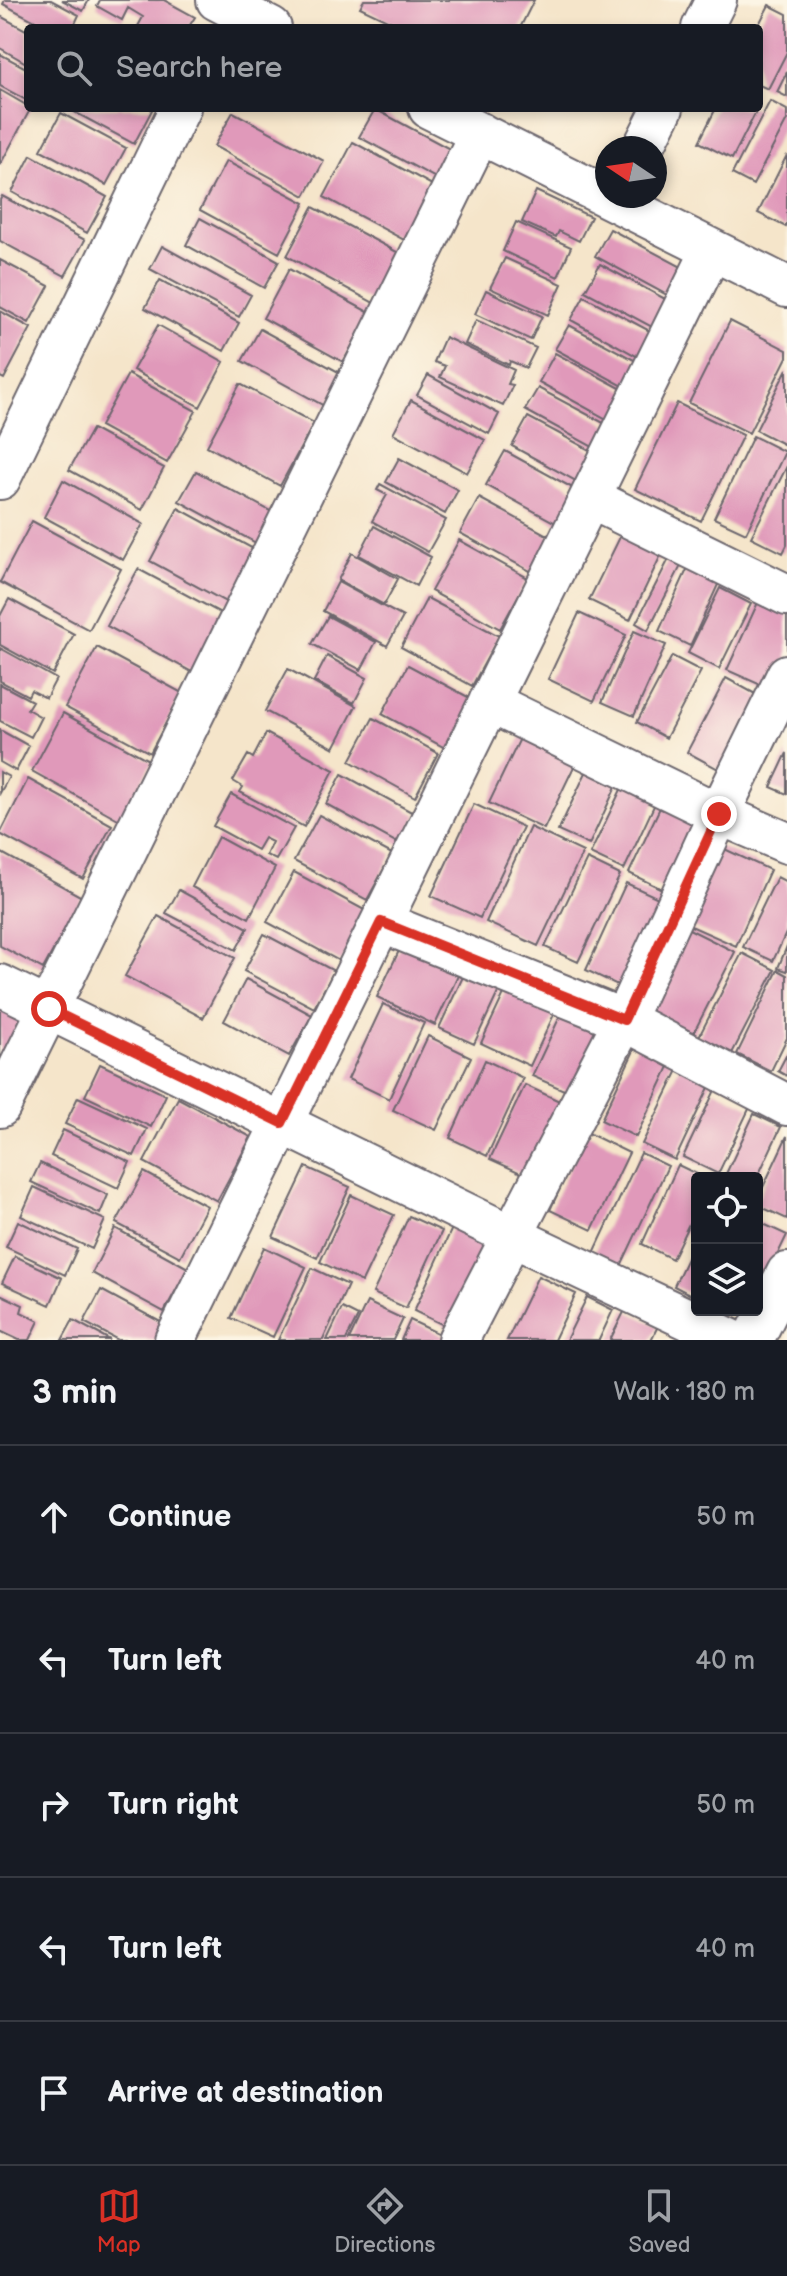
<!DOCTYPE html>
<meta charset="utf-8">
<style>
:root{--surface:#171b24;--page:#242831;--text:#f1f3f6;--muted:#9ea1a6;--line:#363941;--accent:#d93025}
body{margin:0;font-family:"Balsamiq Sans",sans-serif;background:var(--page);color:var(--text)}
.controls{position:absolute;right:24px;bottom:24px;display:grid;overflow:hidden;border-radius:8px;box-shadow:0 4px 12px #0003}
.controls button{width:72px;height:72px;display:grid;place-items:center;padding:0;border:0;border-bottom:2px solid var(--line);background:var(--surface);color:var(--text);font:40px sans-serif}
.compass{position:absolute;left:595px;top:136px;width:72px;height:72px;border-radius:50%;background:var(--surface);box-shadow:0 4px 12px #0003;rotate:283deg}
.stop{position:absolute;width:24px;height:24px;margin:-18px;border:6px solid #d93025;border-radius:50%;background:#fff}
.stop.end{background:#d93025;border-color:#fff;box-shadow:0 2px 8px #0008}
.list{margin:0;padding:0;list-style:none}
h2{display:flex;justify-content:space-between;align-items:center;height:104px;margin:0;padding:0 32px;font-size:34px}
h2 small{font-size:26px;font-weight:400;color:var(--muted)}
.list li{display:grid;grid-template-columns:52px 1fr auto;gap:24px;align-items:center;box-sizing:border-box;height:144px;padding:0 32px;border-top:2px solid var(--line)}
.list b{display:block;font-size:30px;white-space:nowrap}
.list em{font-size:26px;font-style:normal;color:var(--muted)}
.icon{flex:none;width:44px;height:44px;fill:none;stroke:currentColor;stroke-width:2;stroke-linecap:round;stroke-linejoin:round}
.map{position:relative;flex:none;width:787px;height:1340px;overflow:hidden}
.search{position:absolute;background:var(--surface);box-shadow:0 4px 12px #0003;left:24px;right:24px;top:24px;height:88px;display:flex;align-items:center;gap:20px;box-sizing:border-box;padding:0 28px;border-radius:8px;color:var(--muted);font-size:30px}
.sheet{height:824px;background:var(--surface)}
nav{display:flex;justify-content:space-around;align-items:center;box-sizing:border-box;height:112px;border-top:2px solid var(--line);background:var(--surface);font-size:22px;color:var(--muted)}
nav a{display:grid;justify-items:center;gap:4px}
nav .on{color:var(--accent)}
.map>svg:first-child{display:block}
</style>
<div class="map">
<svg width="787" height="1340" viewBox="0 0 787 1340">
<rect width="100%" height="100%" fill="#fcf5e5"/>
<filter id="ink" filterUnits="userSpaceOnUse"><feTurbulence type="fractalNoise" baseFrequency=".0125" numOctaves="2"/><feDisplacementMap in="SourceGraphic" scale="16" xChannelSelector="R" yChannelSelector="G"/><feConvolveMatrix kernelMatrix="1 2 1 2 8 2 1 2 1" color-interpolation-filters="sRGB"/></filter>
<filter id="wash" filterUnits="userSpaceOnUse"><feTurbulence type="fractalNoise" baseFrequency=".006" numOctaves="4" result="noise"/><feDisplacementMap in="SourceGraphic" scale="32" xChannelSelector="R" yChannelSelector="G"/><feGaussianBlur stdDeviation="1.8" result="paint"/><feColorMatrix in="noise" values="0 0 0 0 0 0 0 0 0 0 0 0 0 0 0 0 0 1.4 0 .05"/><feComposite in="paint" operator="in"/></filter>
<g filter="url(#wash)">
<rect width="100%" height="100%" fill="#f5e5ca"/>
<g id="blocks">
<path fill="#e099ba" d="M 5,0 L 51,0 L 79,15 L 73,28 L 48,28 L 3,4 Z
M 62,0 L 89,0 L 83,11 Z
M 100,0 L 164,0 L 195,17 L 188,28 L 137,28 L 143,17 L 128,8 L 122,20 L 97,6 Z
M 364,0 L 534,0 L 520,28 L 404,28 L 360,7 Z
M 769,5 L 787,14 L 787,52 L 768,89 L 759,85 L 757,28 Z
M 0,16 L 28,31 L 28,64 L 0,48 Z
M 0,54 L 28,69 L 28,101 L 0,86 Z
M 787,72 L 787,97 L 777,92 Z
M 0,90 L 31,108 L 0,165 Z
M 770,101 L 787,110 L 787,120 L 753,185 L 732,174 Z
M 67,108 L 153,108 L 134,144 Z
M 716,108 L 758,108 L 732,159 L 699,142 Z
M 375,109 L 459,154 L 443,182 L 359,137 Z
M 233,112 L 324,161 L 305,196 L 214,146 Z
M 61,113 L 126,148 L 106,185 L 41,150 Z
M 353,142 L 434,186 L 404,240 L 324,197 Z
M 31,155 L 107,197 L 87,233 L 12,192 Z
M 787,155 L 787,224 L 786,227 L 758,213 Z
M 226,161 L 305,203 L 279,253 L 200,210 Z
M 536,191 L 591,217 L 579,241 L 559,231 L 556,237 L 522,222 Z
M 2,196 L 85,240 L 65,276 L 0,241 L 0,200 Z
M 313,207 L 408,258 L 381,307 L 287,256 Z
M 200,218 L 279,261 L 264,288 L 186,245 Z
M 516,222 L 571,247 L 558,277 L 503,251 Z
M 610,229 L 691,272 L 676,300 L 595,256 Z
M 162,246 L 251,295 L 239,317 L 150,269 Z
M 505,258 L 562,284 L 548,315 L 490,288 Z
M 0,260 L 49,286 L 29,323 L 0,307 Z
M 600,264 L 680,307 L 665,334 L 585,291 Z
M 289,269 L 370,313 L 343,362 L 263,318 Z
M 160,280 L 239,323 L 224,351 L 145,308 Z
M 486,290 L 542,316 L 531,340 L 475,314 Z
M 584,296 L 661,337 L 647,362 L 571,320 Z
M 0,311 L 31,328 L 4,379 L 0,377 Z
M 476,320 L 536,348 L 526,368 L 510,361 L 509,365 L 465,344 Z
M 730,321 L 787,350 L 787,357 L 749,433 L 689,403 Z
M 158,325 L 224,362 L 200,407 L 133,370 Z
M 569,325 L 649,368 L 636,393 L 555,349 Z
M 260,329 L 344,375 L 326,407 L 242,361 Z
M 445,337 L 514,370 L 508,384 L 513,385 L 503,406 L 440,377 L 445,366 L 434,362 Z
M 555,353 L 637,397 L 621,427 L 539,382 Z
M 787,369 L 787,446 L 756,430 Z
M 128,374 L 196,411 L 167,463 L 100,426 Z
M 428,375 L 499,414 L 489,434 L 417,395 Z
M 240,384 L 314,423 L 280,486 L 207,446 Z
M 538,388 L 613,428 L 600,451 L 525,410 Z
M 411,400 L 485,440 L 467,473 L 393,433 Z
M 677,403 L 743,435 L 701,521 L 635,489 Z
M 528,417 L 599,455 L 583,485 L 512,446 Z
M 92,429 L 164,468 L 142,510 L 69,470 Z
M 753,436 L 785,452 L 746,533 L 714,518 Z
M 505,451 L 580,492 L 561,526 L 486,485 Z
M 399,458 L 458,490 L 445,514 L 386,482 Z
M 787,466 L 787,545 L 783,553 L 751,537 Z
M 196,471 L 285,519 L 269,550 L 179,501 Z
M 63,480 L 143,524 L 123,560 L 44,517 Z
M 380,484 L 446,520 L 428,552 L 372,521 L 387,495 L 377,490 Z
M 479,498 L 560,542 L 541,577 L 460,533 Z
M 178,508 L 259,552 L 231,605 L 150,561 Z
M 32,521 L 121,569 L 89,630 L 0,582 Z
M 374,526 L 431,557 L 416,586 L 359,555 Z
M 621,535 L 661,555 L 630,620 L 589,600 Z
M 459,540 L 528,578 L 500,629 L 431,591 Z
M 352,553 L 398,579 L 384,605 L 338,580 Z
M 671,555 L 683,562 L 648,630 L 636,623 Z
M 690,563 L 721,578 L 690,646 L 659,631 Z
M 138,569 L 230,618 L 199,676 L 107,626 Z
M 338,582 L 403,617 L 387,646 L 323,611 Z
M 720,588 L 751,604 L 719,669 L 688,653 Z
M 427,598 L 499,636 L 472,686 L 401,647 Z
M 760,598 L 787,610 L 787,658 L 772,690 L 727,670 Z
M 9,599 L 74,634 L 53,674 L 0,645 L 0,616 Z
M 579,613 L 626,635 L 594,701 L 548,679 Z
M 328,616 L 376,642 L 361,670 L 312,644 Z
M 634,631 L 666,645 L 634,716 L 602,702 Z
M 97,647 L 182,693 L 150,753 L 65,707 Z
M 0,648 L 56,679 L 46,698 L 31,690 L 28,696 L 0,681 Z
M 327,656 L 367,678 L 354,703 L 314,681 Z
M 672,656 L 701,671 L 666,738 L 637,722 Z
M 408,665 L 483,705 L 456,754 L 382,714 Z
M 288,669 L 356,706 L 334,748 L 265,711 Z
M 726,678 L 770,702 L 731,776 L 687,752 Z
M 0,684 L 32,701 L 27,709 L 41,717 L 31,737 L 0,721 Z
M 63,713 L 152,762 L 120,820 L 32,771 Z
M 373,718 L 438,753 L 415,797 L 350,761 Z
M 525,728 L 580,754 L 544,829 L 489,803 Z
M 0,730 L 29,746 L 16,771 L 0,762 Z
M 266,733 L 334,770 L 304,827 L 240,792 L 243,787 L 233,781 L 248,755 L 253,758 Z
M 787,753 L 787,794 L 771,787 Z
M 590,764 L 620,778 L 589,845 L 558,831 Z
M 0,772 L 9,777 L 0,793 Z
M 342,774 L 417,815 L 401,845 L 326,804 Z
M 28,779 L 112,825 L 83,879 L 0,834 Z
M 626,779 L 659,795 L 624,870 L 590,854 Z
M 231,794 L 294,828 L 276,860 L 266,855 L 272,842 L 264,838 L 257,850 L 213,826 Z
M 665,797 L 712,819 L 676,896 L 629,873 Z
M 474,804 L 523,827 L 480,918 L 431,896 Z
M 319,815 L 392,854 L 367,900 L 294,861 Z
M 530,827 L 583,852 L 538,946 L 486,922 Z
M 218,837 L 275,868 L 249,918 L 192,887 Z
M 718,846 L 770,870 L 736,946 L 684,923 Z
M 0,852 L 82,897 L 43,969 L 0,946 Z
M 587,859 L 620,875 L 578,962 L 545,947 Z
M 294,872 L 368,912 L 341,962 L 267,922 Z
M 777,877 L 787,882 L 787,931 L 773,961 L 743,947 Z
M 626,883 L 667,902 L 626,989 L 586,970 Z
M 179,890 L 248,928 L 236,950 L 166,913 Z
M 158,916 L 235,958 L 203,1018 L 125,976 Z
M 687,928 L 735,952 L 692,1036 L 645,1011 Z
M 264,934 L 334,971 L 314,1008 L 244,971 Z
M 405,938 L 463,965 L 435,1025 L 377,997 Z
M 787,946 L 787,971 L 778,968 Z
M 742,953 L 775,970 L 725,1067 L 692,1050 Z
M 468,966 L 503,982 L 474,1044 L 439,1028 Z
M 778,970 L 787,975 L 787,1038 L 771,1071 L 737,1054 Z
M 246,979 L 312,1015 L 289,1056 L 224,1021 Z
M 508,985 L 557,1008 L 530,1066 L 481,1043 Z
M 0,1001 L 26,1015 L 0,1064 Z
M 383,1004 L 424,1023 L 389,1099 L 348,1079 Z
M 562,1012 L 603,1031 L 573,1094 L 532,1076 Z
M 428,1036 L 471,1057 L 436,1130 L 393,1110 Z
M 639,1040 L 674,1056 L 636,1137 L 601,1120 Z
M 787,1054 L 787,1076 L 778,1071 Z
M 485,1060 L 523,1078 L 487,1156 L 450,1138 Z
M 100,1064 L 166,1095 L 151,1127 L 85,1096 Z
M 680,1066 L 712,1081 L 675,1160 L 642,1144 Z
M 525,1085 L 568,1105 L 534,1179 L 490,1159 Z
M 715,1090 L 750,1107 L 718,1174 L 683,1157 Z
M 78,1097 L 147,1129 L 134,1156 L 65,1124 Z
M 178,1098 L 251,1137 L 217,1201 L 144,1162 Z
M 754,1114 L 781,1127 L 757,1178 L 724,1178 Z
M 63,1130 L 130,1162 L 118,1188 L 51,1156 Z
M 586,1132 L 629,1153 L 592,1230 L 550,1210 Z
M 787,1136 L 787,1219 L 757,1205 L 757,1200 Z
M 641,1153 L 668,1166 L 620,1268 L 593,1255 Z
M 40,1163 L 108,1195 L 100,1214 L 31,1182 Z
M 678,1165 L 705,1178 L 697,1178 L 697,1207 L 672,1259 L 642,1244 Z
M 306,1167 L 350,1187 L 317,1258 L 273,1237 Z
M 144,1172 L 207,1206 L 180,1257 L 116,1223 Z
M 34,1187 L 105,1220 L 92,1249 L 21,1216 Z
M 351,1195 L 394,1215 L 362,1282 L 320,1262 Z
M 409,1216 L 442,1231 L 406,1308 L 373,1293 Z
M 18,1221 L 77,1249 L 65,1275 L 6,1247 Z
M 757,1221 L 787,1235 L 757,1297 Z
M 453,1226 L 498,1247 L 458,1332 L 414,1311 Z
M 115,1228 L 188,1268 L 164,1312 L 92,1273 Z
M 697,1237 L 697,1298 L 674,1286 Z
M 264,1247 L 306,1267 L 273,1337 L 231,1318 Z
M 15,1256 L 62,1278 L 50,1305 L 2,1283 Z
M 312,1268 L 348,1285 L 323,1340 L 278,1340 Z
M 538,1276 L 576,1294 L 554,1340 L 507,1340 Z
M 101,1290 L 166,1325 L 157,1340 L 118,1340 L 84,1322 Z
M 0,1294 L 23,1305 L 21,1312 L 39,1321 L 30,1340 L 19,1340 L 0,1331 Z
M 587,1297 L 613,1310 L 599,1340 L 566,1340 Z
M 367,1302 L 403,1319 L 393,1340 L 349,1340 Z
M 342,1308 L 358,1316 L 346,1340 L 327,1340 Z
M 625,1310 L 658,1326 L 651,1340 L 610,1340 Z
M 73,1320 L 110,1340 L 62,1340 Z
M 410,1320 L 452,1340 L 401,1340 Z"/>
</g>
</g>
<g filter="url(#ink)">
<use href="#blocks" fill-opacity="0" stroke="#6c666d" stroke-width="2"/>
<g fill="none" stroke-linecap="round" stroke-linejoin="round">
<defs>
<path id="minor" d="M 217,0 L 271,28
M 702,28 L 716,0
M 429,108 L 787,287
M 643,148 L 663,108
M 0,479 L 180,108
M 590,498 L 787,595
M 489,702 L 719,814 L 787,843
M 381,922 L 624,1020 L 787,1105
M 0,985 L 510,1235 L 732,1340
M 0,1107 L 480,133
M 175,1340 L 712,250
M 458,1340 L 624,1020 L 719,814 L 787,675
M 753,1340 L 787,1273"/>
</defs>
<use href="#minor" stroke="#6c666d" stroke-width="44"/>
<use href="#minor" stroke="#fff" stroke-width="40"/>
</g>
</g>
<g fill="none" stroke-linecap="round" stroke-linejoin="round" filter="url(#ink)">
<path stroke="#d93025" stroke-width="10" d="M 49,1009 L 282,1123 L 381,922 L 624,1020 L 719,814"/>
</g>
</svg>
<div class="controls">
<button><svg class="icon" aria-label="locate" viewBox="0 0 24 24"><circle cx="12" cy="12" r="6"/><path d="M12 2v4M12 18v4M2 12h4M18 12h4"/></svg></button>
<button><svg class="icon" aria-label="layers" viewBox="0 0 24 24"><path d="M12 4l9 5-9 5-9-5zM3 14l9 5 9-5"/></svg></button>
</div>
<svg class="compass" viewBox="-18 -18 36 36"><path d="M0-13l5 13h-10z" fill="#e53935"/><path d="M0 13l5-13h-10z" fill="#9ea1a6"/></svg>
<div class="stop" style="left:49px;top:1009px"></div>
<div class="stop end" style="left:719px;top:814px"></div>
<div class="search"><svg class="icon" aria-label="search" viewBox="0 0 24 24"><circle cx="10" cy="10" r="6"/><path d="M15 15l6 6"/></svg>Search here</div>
</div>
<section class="sheet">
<h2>3 min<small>Walk · 180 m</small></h2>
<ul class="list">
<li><svg class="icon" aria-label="ahead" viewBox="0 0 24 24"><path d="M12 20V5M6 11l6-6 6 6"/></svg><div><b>Continue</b></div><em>50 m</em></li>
<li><svg class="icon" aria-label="left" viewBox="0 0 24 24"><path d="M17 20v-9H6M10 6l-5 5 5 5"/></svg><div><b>Turn left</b></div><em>40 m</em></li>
<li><svg class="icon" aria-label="right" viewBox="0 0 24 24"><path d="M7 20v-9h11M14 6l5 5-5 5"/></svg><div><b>Turn right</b></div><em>50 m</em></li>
<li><svg class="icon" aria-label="left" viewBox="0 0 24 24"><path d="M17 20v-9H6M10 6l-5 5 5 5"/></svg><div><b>Turn left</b></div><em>40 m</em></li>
<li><svg class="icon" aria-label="arrive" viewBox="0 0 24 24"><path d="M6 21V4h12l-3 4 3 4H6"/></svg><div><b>Arrive at destination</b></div></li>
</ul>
</section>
<nav>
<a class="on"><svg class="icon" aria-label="map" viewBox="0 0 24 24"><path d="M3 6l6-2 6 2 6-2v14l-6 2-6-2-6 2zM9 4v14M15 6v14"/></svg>Map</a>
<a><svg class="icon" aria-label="directions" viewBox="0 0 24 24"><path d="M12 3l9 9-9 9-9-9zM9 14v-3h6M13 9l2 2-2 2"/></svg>Directions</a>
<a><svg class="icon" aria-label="saved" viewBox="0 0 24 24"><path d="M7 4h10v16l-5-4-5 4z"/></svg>Saved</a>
</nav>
